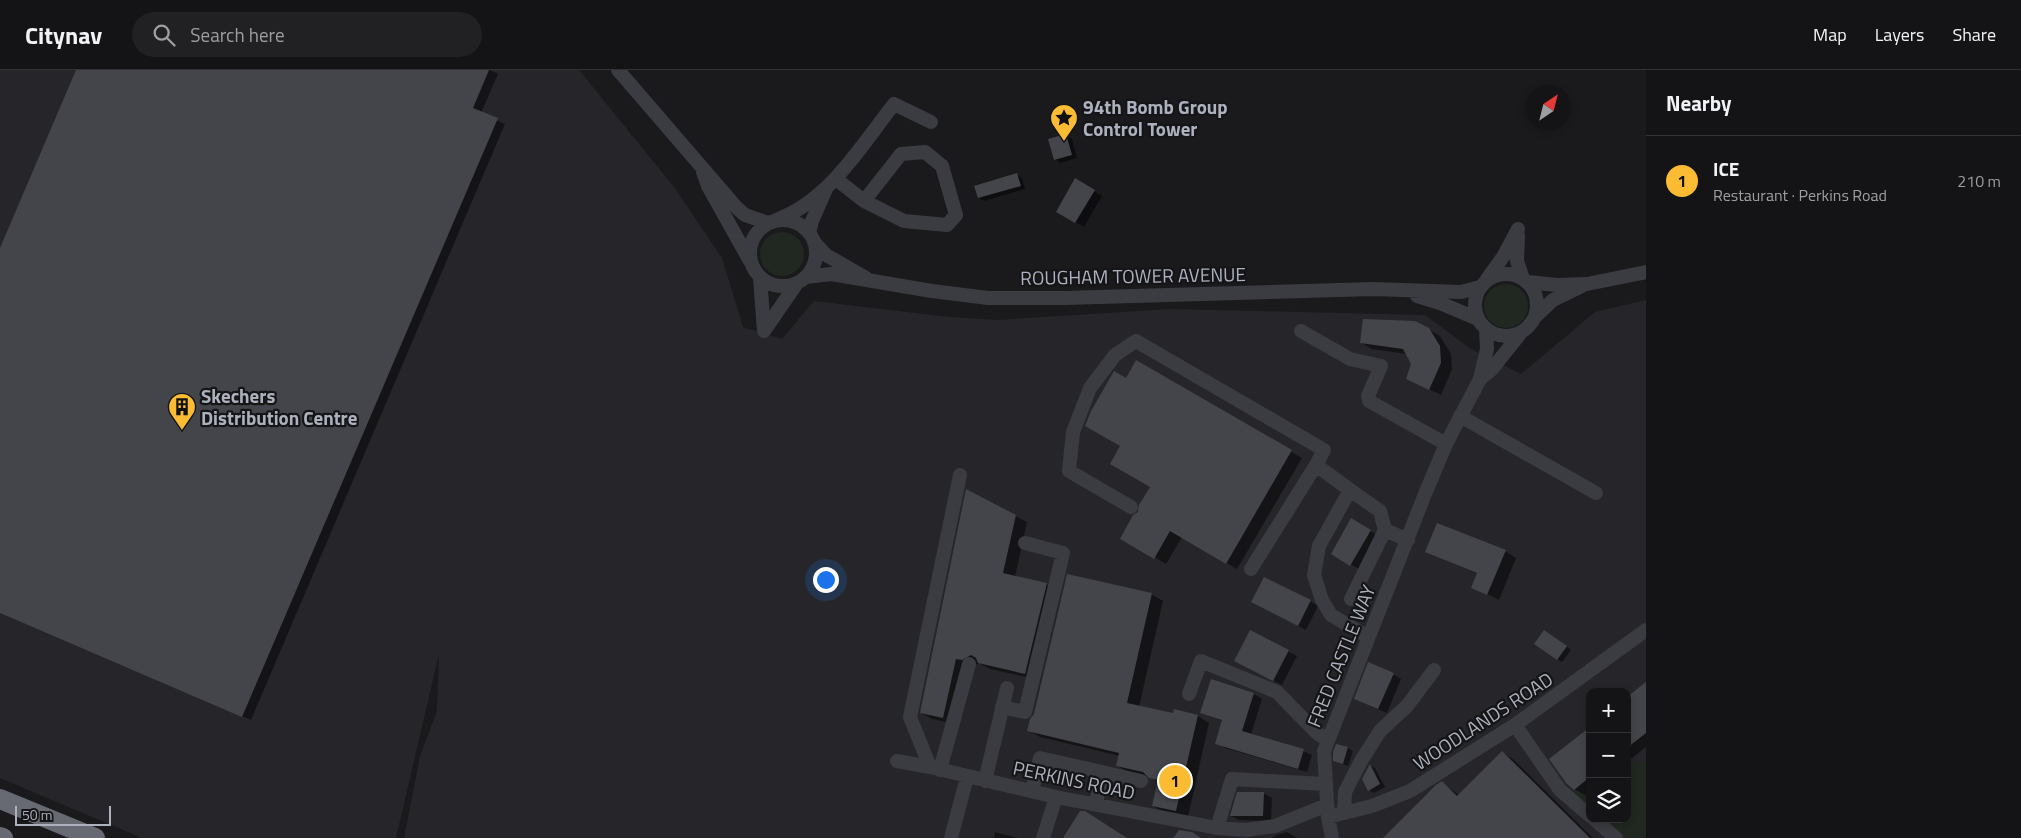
<!DOCTYPE html>
<meta charset="utf-8">
<style>
:root{--surface:#141416;--page:#212123;--text:#f1f3f6;--muted:#9d9ea1;--line:#333335;--accent:#fbbc33}
body{margin:0;font-family:"Titillium Web",sans-serif;background:var(--page);color:var(--text)}
.controls{position:absolute;right:15px;bottom:15px;display:grid;overflow:hidden;border-radius:10px;box-shadow:0 2px 8px #0003}
.controls button{width:45px;height:45px;display:grid;place-items:center;padding:0;border:0;border-bottom:1px solid var(--line);background:var(--surface);color:var(--text);font:25px sans-serif}
.compass{position:absolute;left:1526px;top:15px;width:45px;height:45px;border-radius:50%;background:var(--surface);box-shadow:0 2px 8px #0003;rotate:35deg}
.scale{position:absolute;left:15px;bottom:12px;width:96px;box-sizing:border-box;padding-left:5px;border:2px solid #acb1bd;border-top:0;font-size:14px;line-height:18px;white-space:nowrap;color:#acb1bd;-webkit-text-stroke:4px #151518;paint-order:stroke}
.you{position:absolute;left:825px;top:509px;width:18px;height:18px;margin:-12px;border:4px solid #fff;border-radius:50%;background:#1a73e8;box-shadow:0 0 0 8px #1a73e833}
.badge{display:grid;place-items:center;width:32px;height:32px;border-radius:50%;background:var(--accent);color:#111;font-size:16px;font-weight:700}
.pin{position:absolute;translate:-50% -50%;border:2px solid #fff;box-shadow:0 1px 5px #0006}
.list{margin:0;padding:0;list-style:none}
h2{display:flex;justify-content:space-between;align-items:center;height:65px;margin:0;padding:0 20px;font-size:21px}
h2 small{font-size:16px;font-weight:400;color:var(--muted)}
.list li{display:grid;grid-template-columns:32px 1fr auto;gap:15px;align-items:center;box-sizing:border-box;height:90px;padding:0 20px;border-top:1px solid var(--line)}
.list b{display:block;font-size:19px;white-space:nowrap}
.list p{margin:0;font-size:16px;white-space:nowrap;color:var(--muted)}
.list em{font-size:16px;font-style:normal;color:var(--muted)}
.icon{flex:none;width:28px;height:28px;fill:none;stroke:currentColor;stroke-width:2;stroke-linecap:round;stroke-linejoin:round}
.map{position:relative;flex:none;width:1646px;height:768px;overflow:hidden}
header{display:flex;align-items:center;gap:30px;box-sizing:border-box;height:70px;padding:0 25px;background:var(--surface);border-bottom:1px solid var(--line)}
header strong{font-size:24px}
nav{display:flex;gap:28px;margin-inline-start:auto;font-size:18px}
.search{width:350px;height:45px;background:var(--page);display:flex;align-items:center;gap:12px;box-sizing:border-box;padding:0 18px;border-radius:28px;color:var(--muted);font-size:19px}
main{display:flex}
aside{flex:1;background:var(--surface)}
.map>svg:first-child{display:block}
</style>
<header>
<strong>Citynav</strong>
<div class="search"><svg class="icon" aria-label="search" viewBox="0 0 24 24"><circle cx="10" cy="10" r="6"/><path d="M15 15l6 6"/></svg>Search here</div>
<nav><a>Map</a><a>Layers</a><a>Share</a></nav>
</header>
<main>
<div class="map">
<svg width="1646" height="768" viewBox="0 0 1646 768">
<rect width="100%" height="100%" fill="#1a1a1d"/>
<path fill="#26262a" fill-rule="evenodd" d="M 0,0 L 579,0 L 674,117 L 722,188 L 743,257 L 782,269 L 814,231 L 949,247 L 998,250 L 1170,239 L 1425,245 L 1471,279 L 1521,304 L 1595,242 L 1646,230 L 1646,768 L 404,768 L 420,686 L 437,641 L 439,584 L 396,768 L 142,768 L 0,708 ZM 1590,622 L 1627,622 L 1627,749 L 1590,749 Z"/>
<path fill="#202821" d="M760 184a22 22 0 1 1 44 0a22 22 0 1 1-44 0Z
M1484 236a22 22 0 1 1 44 0a22 22 0 1 1-44 0Z
M 1646,692 L 1646,768 L 1624,768 L 1610,757 L 1605,763 L 1567,731 L 1590,713 L 1590,749 L 1627,749 L 1627,693 Z"/>
<path fill="#0007" d="M 77,0 L 490,0 L 498,4 L 481,43 L 505,54 L 251,650 L 0,543 L 0,181 Z
M 1066,66 L 1072,69 L 1077,88 L 1060,93 L 1055,89 Z
M 1017,105 L 1022,108 L 1025,119 L 984,131 L 979,128 Z
M 1076,110 L 1102,126 L 1084,157 L 1058,142 Z
M 1428,259 L 1440,266 L 1451,284 L 1452,299 L 1441,325 L 1408,309 L 1412,293 L 1407,284 L 1372,279 L 1361,273 Z
M 1137,292 L 1302,388 L 1237,499 L 1182,467 L 1166,494 L 1122,468 L 1139,443 L 1151,416 L 1121,376 L 1126,309 Z
M 967,421 L 1027,452 L 1015,507 L 1046,514 L 1058,521 L 1036,609 L 990,599 L 979,593 L 974,596 L 954,654 L 932,649 L 921,643 Z
M 1352,450 L 1379,466 L 1359,499 L 1332,484 Z
M 1505,481 L 1516,488 L 1499,530 L 1473,517 L 1478,504 L 1427,482 Z
M 1151,524 L 1163,531 L 1139,637 L 1174,645 L 1198,646 L 1209,653 L 1188,747 L 1164,742 L 1153,736 L 1159,712 L 1150,707 L 1129,702 L 1117,696 L 1120,686 L 1040,667 L 1028,660 Z
M 1310,531 L 1318,536 L 1306,560 L 1261,537 Z
M 1251,562 L 1297,586 L 1282,615 L 1244,595 Z
M 1550,564 L 1571,580 L 1562,592 L 1557,589 Z
M 1393,604 L 1401,609 L 1387,643 L 1364,633 Z
M 1646,614 L 1646,677 L 1627,692 L 1627,629 Z
M 1254,624 L 1262,629 L 1251,664 L 1303,681 L 1312,685 L 1307,702 L 1225,678 L 1217,673 L 1223,651 L 1202,642 Z
M 1590,659 L 1590,721 L 1585,725 L 1574,719 Z
M 1348,678 L 1353,681 L 1348,696 L 1335,691 Z
M 1502,682 L 1513,689 L 1593,768 L 1385,768 L 1442,713 L 1459,725 Z
M 1370,695 L 1375,698 L 1385,717 L 1374,723 L 1369,720 Z
M 1263,723 L 1272,728 L 1271,751 L 1239,750 L 1231,746 Z
M 995,762 L 1018,768 L 994,768 Z
M 1287,762 L 1297,768 L 1272,768 L 1274,766 Z"/>
<path fill="#44454a" d="M 76,0 L 489,0 L 473,38 L 498,48 L 242,647 L 0,543 L 0,178 Z
M 1066,64 L 1072,85 L 1054,90 L 1048,69 Z
M 1017,103 L 1021,116 L 978,128 L 974,116 Z
M 1075,108 L 1095,120 L 1075,153 L 1056,142 Z
M 1363,249 L 1415,251 L 1429,258 L 1440,276 L 1441,293 L 1429,320 L 1406,309 L 1411,294 L 1403,279 L 1360,273 Z
M 1136,290 L 1292,380 L 1226,494 L 1170,461 L 1154,489 L 1120,469 L 1133,445 L 1138,442 L 1139,435 L 1150,417 L 1110,394 L 1120,376 L 1085,356 L 1091,341 L 1114,301 L 1126,308 Z
M 966,419 L 1016,445 L 1003,503 L 1047,513 L 1025,604 L 978,593 L 976,588 L 971,585 L 962,590 L 956,589 L 943,648 L 920,643 Z
M 1351,448 L 1371,460 L 1350,496 L 1331,484 Z
M 1437,453 L 1506,480 L 1487,525 L 1471,518 L 1477,503 L 1425,482 Z
M 1067,504 L 1152,523 L 1127,633 L 1173,643 L 1174,639 L 1198,645 L 1176,741 L 1152,736 L 1158,710 L 1149,708 L 1143,702 L 1116,696 L 1119,683 L 1027,661 L 1030,649 L 1034,644 Z
M 1264,507 L 1311,530 L 1298,556 L 1251,532 Z
M 1250,560 L 1289,580 L 1273,611 L 1234,591 Z
M 1544,560 L 1567,576 L 1557,590 L 1534,574 Z
M 1368,592 L 1394,603 L 1378,639 L 1354,629 Z
M 1211,609 L 1254,623 L 1242,661 L 1304,679 L 1298,699 L 1215,674 L 1222,650 L 1200,643 Z
M 1646,612 L 1646,663 L 1627,678 L 1627,627 Z
M 1590,657 L 1590,707 L 1574,720 L 1567,714 L 1549,689 Z
M 1336,674 L 1348,677 L 1343,694 L 1333,691 L 1333,682 Z
M 1502,681 L 1590,768 L 1383,768 L 1436,715 L 1442,711 L 1457,726 Z
M 1370,694 L 1380,714 L 1368,721 L 1362,709 Z
M 1237,722 L 1264,722 L 1263,746 L 1230,746 Z
M 1080,741 L 1085,741 L 1127,768 L 1063,768 Z
M 1179,760 L 1192,762 L 1201,768 L 1173,768 Z"/>
<g fill="none" stroke-linecap="round" stroke-linejoin="round">
<path stroke="#3b3c42" stroke-width="14" d="M 618,0 L 737,138 L 745,145 L 768,153
M 703,102 L 708,116 L 750,191
M 836,109 L 864,131 L 901,84 L 925,82 L 942,96 L 956,145 L 947,155 L 904,151 L 864,131
M750 183a33 33 0 1 1 66 0a33 33 0 1 1-66 0Z
M 776,150 C 829,131 861,76 894,34 L 931,52
M 809,163 L 812,151 L 826,119
M 1518,165 L 1517,191 L 1523,209
M 814,172 L 826,185 L 866,208
M1475 235a31 31 0 1 1 62 0a31 31 0 1 1-62 0Z
M 760,207 L 764,261
M 806,207 L 831,204 L 932,221 L 988,228 L 1064,228 L 1373,219 L 1461,222 L 1480,217
M 1487,209 L 1503,187 L 1518,159
M 1528,212 L 1557,215 L 1587,214 L 1646,202
M 1417,226 L 1440,233 L 1478,249
M 1535,247 L 1553,230 L 1582,216
M 764,261 L 797,213
M 1301,261 L 1350,289 L 1381,296 L 1368,326 L 1369,331 L 1446,374
M 1480,309 L 1492,299 L 1520,264
M 1460,346 L 1596,423
M 960,405 L 910,647 L 930,697 L 1056,727 L 1217,758 L 1246,760 L 1275,756 L 1327,735
M 1350,420 L 1380,441 L 1385,460 L 1351,529
M 1131,437 L 1069,401 L 1073,362 L 1090,318 L 1115,285 L 1136,271 L 1324,380 L 1316,395
M 1385,460 L 1408,470
M 1251,499 L 1316,395 L 1350,420 L 1319,476 L 1314,505 L 1322,530 L 1331,545 L 1368,567
M 1189,624 L 1201,591 L 1277,622 L 1317,663 L 1328,670
M 1002,637 L 1025,642 L 1063,483 L 1025,473
M 1515,655 L 1560,720 L 1590,746
M 897,691 L 930,697
M 940,700 L 969,594
M 985,711 L 1007,618
M 1032,721 L 1040,688 L 1141,711
M 1096,734 L 1102,702
M 1344,743 L 1345,722 L 1361,691 L 1380,661 L 1407,636 L 1434,600
M 1328,747 L 1372,736 L 1410,721 L 1515,655 L 1646,560
M 1594,749 L 1616,768
M 1217,758 L 1232,709 L 1325,714
M 951,768 L 967,707
M 1043,768 L 1056,727
M 1332,768 L 1328,747 L 1324,681 L 1425,424 L 1446,374 L 1480,309 L 1487,279 L 1486,259"/>
<path stroke="#676a73" stroke-width="20" d="M 0,729 L 95,768
M 0,767 L 3,768"/>
</g>
<defs>
<symbol id="sight-pin" viewBox="-11 -11 22 30"><path d="M0 17L-7.5 6A9.5 9.5 0 1 1 7.5 6Z" fill="#fbbc33" stroke="#151518"/><path d="M0-6L1.8-2.2L6-1.7L2.9 1.2L3.7 5.4L0 3.3L-3.7 5.4L-2.9 1.2L-6-1.7L-1.8-2.2Z" fill="#111"/></symbol>
<symbol id="building-pin" viewBox="-11 -11 22 30"><path d="M0 17L-7.5 6A9.5 9.5 0 1 1 7.5 6Z" fill="#fbbc33" stroke="#151518"/><path d="M-4-6H4V6H1V3H-1V6H-4ZM-2.5-4.3h1.7v1.8h-1.7ZM.8-4.3h1.7v1.8H.8ZM-2.5-1h1.7V.8h-1.7ZM.8-1h1.7V.8H.8Z" fill="#111"/></symbol>
</defs>
<g fill-rule="evenodd">
<use href="#sight-pin" x="1048" y="32" width="32" height="43"/>
<use href="#building-pin" x="166" y="321" width="32" height="43"/>
</g>
<g text-anchor="middle" stroke-width="4.5" stroke-linejoin="round" paint-order="stroke">
<g font-size="19" font-weight="bold" fill="#acb1bd" stroke="#151518" text-anchor="start">
<text x="1083" y="44">94th Bomb Group<tspan x="1083" dy="22">Control Tower</tspan></text>
<text x="201" y="333">Skechers<tspan x="201" dy="22">Distribution Centre</tspan></text>
</g>
<g font-size="19" fill="#acb1bd" stroke="#151518">
<text transform="translate(1133 206) rotate(-1)" y="7">ROUGHAM TOWER AVENUE</text>
<text transform="translate(1341 586) rotate(-68)" y="7">FRED CASTLE WAY</text>
<text transform="translate(1483 651) rotate(-33)" y="7">WOODLANDS ROAD</text>
<text transform="translate(1074 710) rotate(12)" y="7">PERKINS ROAD</text>
</g>
</g>
</svg>
<div class="controls">
<button>+</button>
<button>−</button>
<button><svg class="icon" aria-label="layers" viewBox="0 0 24 24"><path d="M12 4l9 5-9 5-9-5zM3 14l9 5 9-5"/></svg></button>
</div>
<svg class="compass" viewBox="-18 -18 36 36"><path d="M0-13l5 13h-10z" fill="#e53935"/><path d="M0 13l5-13h-10z" fill="#9d9ea1"/></svg>
<div class="scale">50 m</div>
<div class="you"></div>
<div class="pin badge" style="left:1175px;top:711px">1</div>
</div>
<aside>
<h2>Nearby<small></small></h2>
<ul class="list">
<li><span class="badge">1</span><div><b>ICE</b><p>Restaurant · Perkins Road</p></div><em>210 m</em></li>
</ul>
</aside>
</main>
